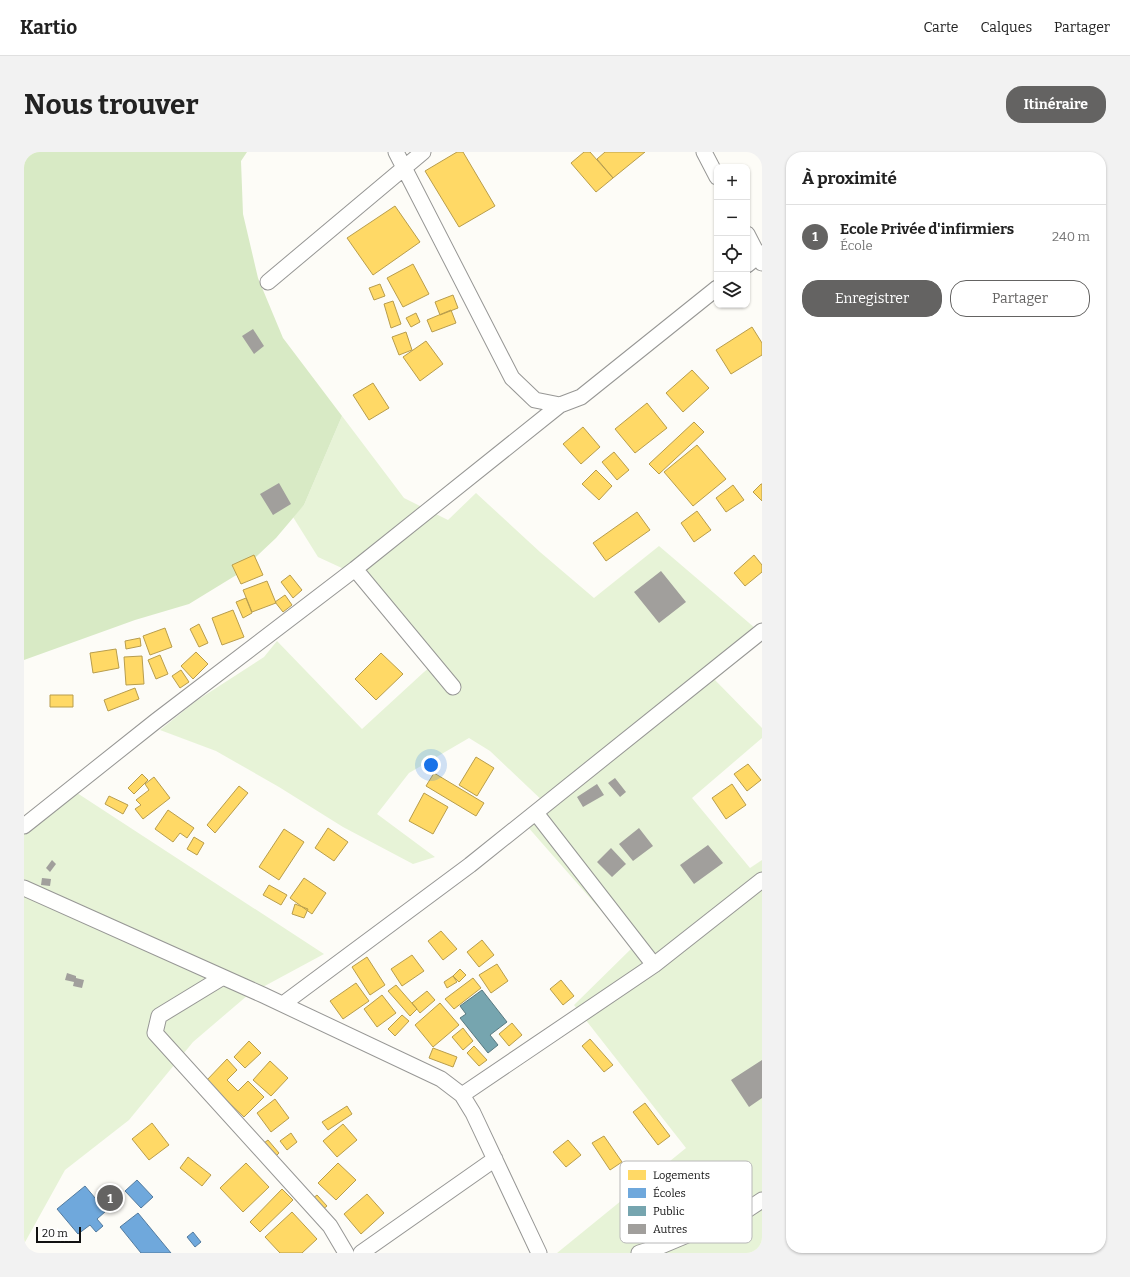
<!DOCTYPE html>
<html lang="fr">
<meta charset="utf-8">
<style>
:root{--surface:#fff;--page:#f2f2f2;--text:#222;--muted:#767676;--line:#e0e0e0;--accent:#646362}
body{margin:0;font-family:Bitter,serif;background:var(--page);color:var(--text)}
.controls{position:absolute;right:12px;top:12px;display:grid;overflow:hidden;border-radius:8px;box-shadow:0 1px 3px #0004}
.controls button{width:36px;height:36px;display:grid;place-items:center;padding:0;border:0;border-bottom:1px solid var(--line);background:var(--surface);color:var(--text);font:20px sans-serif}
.scale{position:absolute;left:12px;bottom:10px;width:45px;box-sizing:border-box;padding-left:4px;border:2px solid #111;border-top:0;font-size:11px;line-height:14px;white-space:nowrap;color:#111;-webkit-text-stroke:3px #fff;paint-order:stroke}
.you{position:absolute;left:407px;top:613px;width:14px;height:14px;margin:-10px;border:3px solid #fff;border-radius:50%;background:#1a73e8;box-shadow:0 0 0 6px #1a73e833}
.badge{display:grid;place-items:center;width:26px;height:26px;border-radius:50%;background:var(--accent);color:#fff;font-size:13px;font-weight:700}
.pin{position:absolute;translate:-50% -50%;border:2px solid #fff;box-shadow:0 1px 4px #0006}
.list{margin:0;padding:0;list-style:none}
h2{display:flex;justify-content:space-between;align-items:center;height:52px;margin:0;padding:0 16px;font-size:17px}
h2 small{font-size:13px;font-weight:400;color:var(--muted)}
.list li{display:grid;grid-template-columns:26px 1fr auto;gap:12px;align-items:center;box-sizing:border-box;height:64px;padding:0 16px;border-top:1px solid var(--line)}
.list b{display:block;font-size:15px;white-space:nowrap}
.list p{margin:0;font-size:13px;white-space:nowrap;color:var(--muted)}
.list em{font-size:13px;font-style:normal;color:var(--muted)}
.actions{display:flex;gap:8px;padding:12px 16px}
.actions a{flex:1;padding:9px 0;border:1px solid var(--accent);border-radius:16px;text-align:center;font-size:14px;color:var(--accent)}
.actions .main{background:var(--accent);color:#fff}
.icon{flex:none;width:22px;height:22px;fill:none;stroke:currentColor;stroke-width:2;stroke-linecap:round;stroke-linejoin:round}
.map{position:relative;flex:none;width:738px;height:1101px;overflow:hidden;border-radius:16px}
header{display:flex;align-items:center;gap:24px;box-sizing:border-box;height:56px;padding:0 20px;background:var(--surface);border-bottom:1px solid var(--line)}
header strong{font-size:19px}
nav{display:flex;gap:22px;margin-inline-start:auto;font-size:14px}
.intro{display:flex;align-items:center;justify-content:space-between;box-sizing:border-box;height:96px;padding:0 24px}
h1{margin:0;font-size:28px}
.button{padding:10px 18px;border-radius:16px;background:var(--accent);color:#fff;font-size:14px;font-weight:700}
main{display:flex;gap:24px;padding:0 24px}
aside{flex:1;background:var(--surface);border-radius:16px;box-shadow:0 1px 3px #0004}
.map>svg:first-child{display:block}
</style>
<header>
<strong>Kartio</strong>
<nav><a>Carte</a><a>Calques</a><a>Partager</a></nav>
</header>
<div class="intro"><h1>Nous trouver</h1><a class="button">Itinéraire</a></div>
<main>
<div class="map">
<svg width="738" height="1101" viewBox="0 0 738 1101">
<rect width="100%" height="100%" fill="#fdfcf7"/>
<path fill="#e7f3d7" d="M 318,264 L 380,346 L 424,368 L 452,341 L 516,400 L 570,446 L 635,394 L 738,482 L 738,486 L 691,528 L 738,576 L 738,586 L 668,646 L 726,716 L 738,708 L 738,1101 L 533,1101 L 662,996 L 550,853 L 609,795 L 503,674 L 524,654 L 466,599 L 445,586 L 385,621 L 353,662 L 411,705 L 389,712 L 319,675 L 255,635 L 192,599 L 136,578 L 172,549 L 240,505 L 253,489 L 338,577 L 400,520 L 411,511 L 320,417 L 294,405 L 269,365 L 280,353 Z
M 50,639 L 300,802 L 224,843 L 169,890 L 105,968 L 41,1018 L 0,1092 L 0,675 Z"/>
<path fill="#d8eac5" d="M 0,0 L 223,0 L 217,9 L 219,62 L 234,126 L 259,186 L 318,264 L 280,353 L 252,386 L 214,422 L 165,452 L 111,468 L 0,508 Z"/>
<path fill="#ffd966" stroke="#b89d4c" d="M 433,0 L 439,0 L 471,54 L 435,75 L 401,19 Z
M 560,0 L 566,0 L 589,26 L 572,40 L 547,11 Z
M 581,0 L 621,0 L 589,26 L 573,7 Z
M 371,54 L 396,90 L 349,123 L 323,86 Z
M 389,112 L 405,142 L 379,155 L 363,126 Z
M 356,132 L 361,144 L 350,148 L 345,136 Z
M 429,143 L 434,156 L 416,163 L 411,150 Z
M 369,149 L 377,172 L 367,176 L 360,152 Z
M 427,158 L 432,171 L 408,180 L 403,168 Z
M 392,161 L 396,170 L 387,175 L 382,166 Z
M 728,175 L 738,191 L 738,203 L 707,222 L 692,198 Z
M 382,180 L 388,198 L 375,203 L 368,185 Z
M 402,189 L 419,212 L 396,229 L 379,205 Z
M 668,218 L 685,236 L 659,260 L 642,241 Z
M 349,231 L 365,256 L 345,268 L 329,243 Z
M 623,251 L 643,276 L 611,301 L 591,277 Z
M 670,270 L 680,280 L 635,322 L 625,312 Z
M 559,275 L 576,295 L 557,312 L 539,292 Z
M 673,293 L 702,327 L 669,354 L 640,320 Z
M 590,300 L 605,318 L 593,328 L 578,310 Z
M 572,318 L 588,334 L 575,348 L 558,332 Z
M 737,332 L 738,332 L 738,349 L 729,340 Z
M 709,333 L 720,348 L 702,360 L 692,346 Z
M 673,359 L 687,378 L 670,390 L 657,371 Z
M 613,360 L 626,378 L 582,409 L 569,391 Z
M 230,403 L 239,423 L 217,432 L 208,413 Z
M 730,403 L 738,413 L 738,420 L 721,434 L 710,421 Z
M 266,423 L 278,438 L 269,446 L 257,430 Z
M 243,429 L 252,451 L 228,460 L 219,438 Z
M 261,443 L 268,453 L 259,460 L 251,450 Z
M 222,446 L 228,461 L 219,466 L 212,450 Z
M 209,458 L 220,485 L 198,493 L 188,466 Z
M 175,472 L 184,491 L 175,495 L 166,477 Z
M 141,476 L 148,495 L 126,503 L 119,484 Z
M 116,486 L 117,494 L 102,497 L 101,489 Z
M 92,497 L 95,516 L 69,521 L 66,501 Z
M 172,500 L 184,512 L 169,527 L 157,514 Z
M 357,501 L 379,522 L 352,548 L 331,527 Z
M 136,503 L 144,522 L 132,527 L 124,508 Z
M 118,504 L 120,532 L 102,533 L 100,505 Z
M 157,518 L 165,530 L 156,536 L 148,524 Z
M 111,536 L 115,547 L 84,559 L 80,548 Z
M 26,543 L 49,543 L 49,555 L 26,555 Z
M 452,605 L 470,616 L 453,644 L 435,633 Z
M 724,612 L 737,628 L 723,639 L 710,622 Z
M 410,621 L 460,651 L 452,664 L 402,634 Z
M 118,622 L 124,628 L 110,642 L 104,636 Z
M 130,625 L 146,646 L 119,667 L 111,657 L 117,653 L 112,648 L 125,638 L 121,632 Z
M 708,632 L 722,653 L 702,667 L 688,646 Z
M 215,634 L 224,641 L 191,681 L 183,673 Z
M 400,641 L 424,655 L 409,682 L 385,669 Z
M 85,644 L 104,653 L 99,662 L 81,652 Z
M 144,658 L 170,676 L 163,686 L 156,681 L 149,690 L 131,677 Z
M 304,676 L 324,690 L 310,709 L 291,696 Z
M 260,677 L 280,690 L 255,728 L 235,715 Z
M 170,685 L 180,691 L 173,703 L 163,697 Z
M 280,726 L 302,741 L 288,762 L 266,746 Z
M 245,733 L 263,743 L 257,753 L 239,743 Z
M 271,752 L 284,757 L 280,766 L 268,762 Z
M 417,779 L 433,797 L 419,808 L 404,789 Z
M 458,788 L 470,803 L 455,815 L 443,800 Z
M 388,803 L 400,819 L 378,834 L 367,817 Z
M 343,805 L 361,833 L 346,843 L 328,815 Z
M 473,812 L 484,829 L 467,841 L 455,823 Z
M 436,817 L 442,823 L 435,830 L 429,824 Z
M 429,824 L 433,830 L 423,836 L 420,830 Z
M 449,826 L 457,836 L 430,857 L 421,847 Z
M 537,828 L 550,844 L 539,853 L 526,837 Z
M 332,831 L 345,849 L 319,867 L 306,849 Z
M 372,833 L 393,857 L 386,864 L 364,839 Z
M 403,839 L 411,848 L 396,861 L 388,851 Z
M 358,843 L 372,861 L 353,875 L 340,857 Z
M 416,851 L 435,873 L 409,895 L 391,873 Z
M 378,863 L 385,869 L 371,884 L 364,877 Z
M 488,871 L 498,883 L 485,894 L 475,882 Z
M 439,876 L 449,889 L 439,898 L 428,885 Z
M 566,887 L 589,913 L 580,920 L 558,894 Z
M 225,889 L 237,901 L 221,916 L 210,905 Z
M 450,894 L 463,908 L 455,914 L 443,901 Z
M 409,896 L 433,905 L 429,915 L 405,906 Z
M 203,907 L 213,918 L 203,928 L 214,939 L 224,929 L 240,945 L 220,965 L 182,929 Z
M 246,909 L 264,926 L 247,944 L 229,928 Z
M 251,947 L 265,966 L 247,980 L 233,961 Z
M 621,951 L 646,984 L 634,993 L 609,960 Z
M 323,954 L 328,962 L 304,978 L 298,970 Z
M 128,971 L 145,993 L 125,1008 L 108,987 Z
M 319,972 L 333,988 L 313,1005 L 299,989 Z
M 267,981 L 273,990 L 263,998 L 256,989 Z
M 580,984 L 598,1010 L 586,1018 L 568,991 Z
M 244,988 L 255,1001 L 248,1008 L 236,994 Z
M 544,988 L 557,1003 L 542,1015 L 529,1000 Z
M 164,1005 L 187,1023 L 178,1034 L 156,1016 Z
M 222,1011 L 245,1035 L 219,1060 L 196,1036 Z
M 314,1011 L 332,1028 L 312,1048 L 294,1031 Z
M 258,1037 L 269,1048 L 236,1080 L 226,1070 Z
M 343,1042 L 360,1061 L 337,1082 L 320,1062 Z
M 293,1043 L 303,1054 L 294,1061 L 284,1050 Z
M 268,1060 L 293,1087 L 278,1101 L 256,1101 L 241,1085 Z"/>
<path fill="#6fa8dc" stroke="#537b9f" d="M 113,1028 L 129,1045 L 117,1056 L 101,1039 Z
M 61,1034 L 82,1059 L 73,1067 L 79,1074 L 72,1080 L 66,1073 L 54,1082 L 33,1057 Z
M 114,1061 L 147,1101 L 117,1101 L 96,1075 Z
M 169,1080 L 177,1090 L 171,1095 L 163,1085 Z"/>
<path fill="#76a5af" stroke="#587980" d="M 458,838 L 483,870 L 466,883 L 474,893 L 464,901 L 436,866 L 442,862 L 436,854 Z"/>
<path fill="#a19f9c" d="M 229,177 L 240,194 L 230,202 L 218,184 Z
M 255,331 L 267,352 L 249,363 L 236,342 Z
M 637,419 L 662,450 L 635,471 L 610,440 Z
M 591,626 L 602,640 L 596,645 L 584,631 Z
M 573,632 L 580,643 L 559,655 L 553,645 Z
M 615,676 L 629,694 L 609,709 L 595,692 Z
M 684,693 L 699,711 L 670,732 L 656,713 Z
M 587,696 L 602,712 L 588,725 L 573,710 Z
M 28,708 L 32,712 L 26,720 L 22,716 Z
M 18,726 L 27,727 L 26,734 L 17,733 Z
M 43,821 L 52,824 L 52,826 L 60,828 L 58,836 L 49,834 L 50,830 L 41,828 Z
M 738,908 L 738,946 L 725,955 L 707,928 Z"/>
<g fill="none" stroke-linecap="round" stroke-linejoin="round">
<defs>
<path id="street" d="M 372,0 L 488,226 L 511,248 L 536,253 L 557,245 L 693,136
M 680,0 L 693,25
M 723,82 L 738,111
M 723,113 L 738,101
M 244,130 L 399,0
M 331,417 L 429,535
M 512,661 L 630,813
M 0,674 L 132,569 L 331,417 L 536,253
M 0,736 L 239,843 L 417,927 L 438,943 L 449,961 L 515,1101
M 199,825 L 135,864 L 131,881 L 306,1074 L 322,1101
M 259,852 L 446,713 L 738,479
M 438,943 L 630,813 L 738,728
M 337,1101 L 471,1007
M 615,1101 L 637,1094 L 723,1058 L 738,1048"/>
</defs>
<use href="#street" stroke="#979795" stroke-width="17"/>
<use href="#street" stroke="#fffffe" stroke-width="15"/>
</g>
<rect x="596" y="1009" width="132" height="82" rx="6" fill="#fff" stroke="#b8b8b8" stroke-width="1"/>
<rect x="604" y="1018" width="18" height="10" fill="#ffd966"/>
<rect x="604" y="1036" width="18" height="10" fill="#6fa8dc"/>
<rect x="604" y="1054" width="18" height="10" fill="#76a5af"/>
<rect x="604" y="1072" width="18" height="10" fill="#a19f9c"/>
<g font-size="11" fill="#111">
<text x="629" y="1027">Logements</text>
<text x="629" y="1045">Écoles</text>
<text x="629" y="1063">Public</text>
<text x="629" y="1081">Autres</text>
</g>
</svg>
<div class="controls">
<button>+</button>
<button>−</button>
<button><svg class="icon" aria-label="locate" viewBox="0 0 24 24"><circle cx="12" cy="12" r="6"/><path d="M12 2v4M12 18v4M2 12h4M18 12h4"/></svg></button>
<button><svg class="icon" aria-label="layers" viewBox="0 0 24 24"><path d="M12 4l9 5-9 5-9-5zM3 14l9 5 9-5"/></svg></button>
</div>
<div class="scale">20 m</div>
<div class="you"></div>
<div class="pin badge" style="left:86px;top:1046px">1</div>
</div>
<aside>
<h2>À proximité<small></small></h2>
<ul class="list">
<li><span class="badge">1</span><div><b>Ecole Privée d'infirmiers</b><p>École</p></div><em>240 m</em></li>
</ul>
<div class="actions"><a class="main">Enregistrer</a><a>Partager</a></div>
</aside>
</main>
